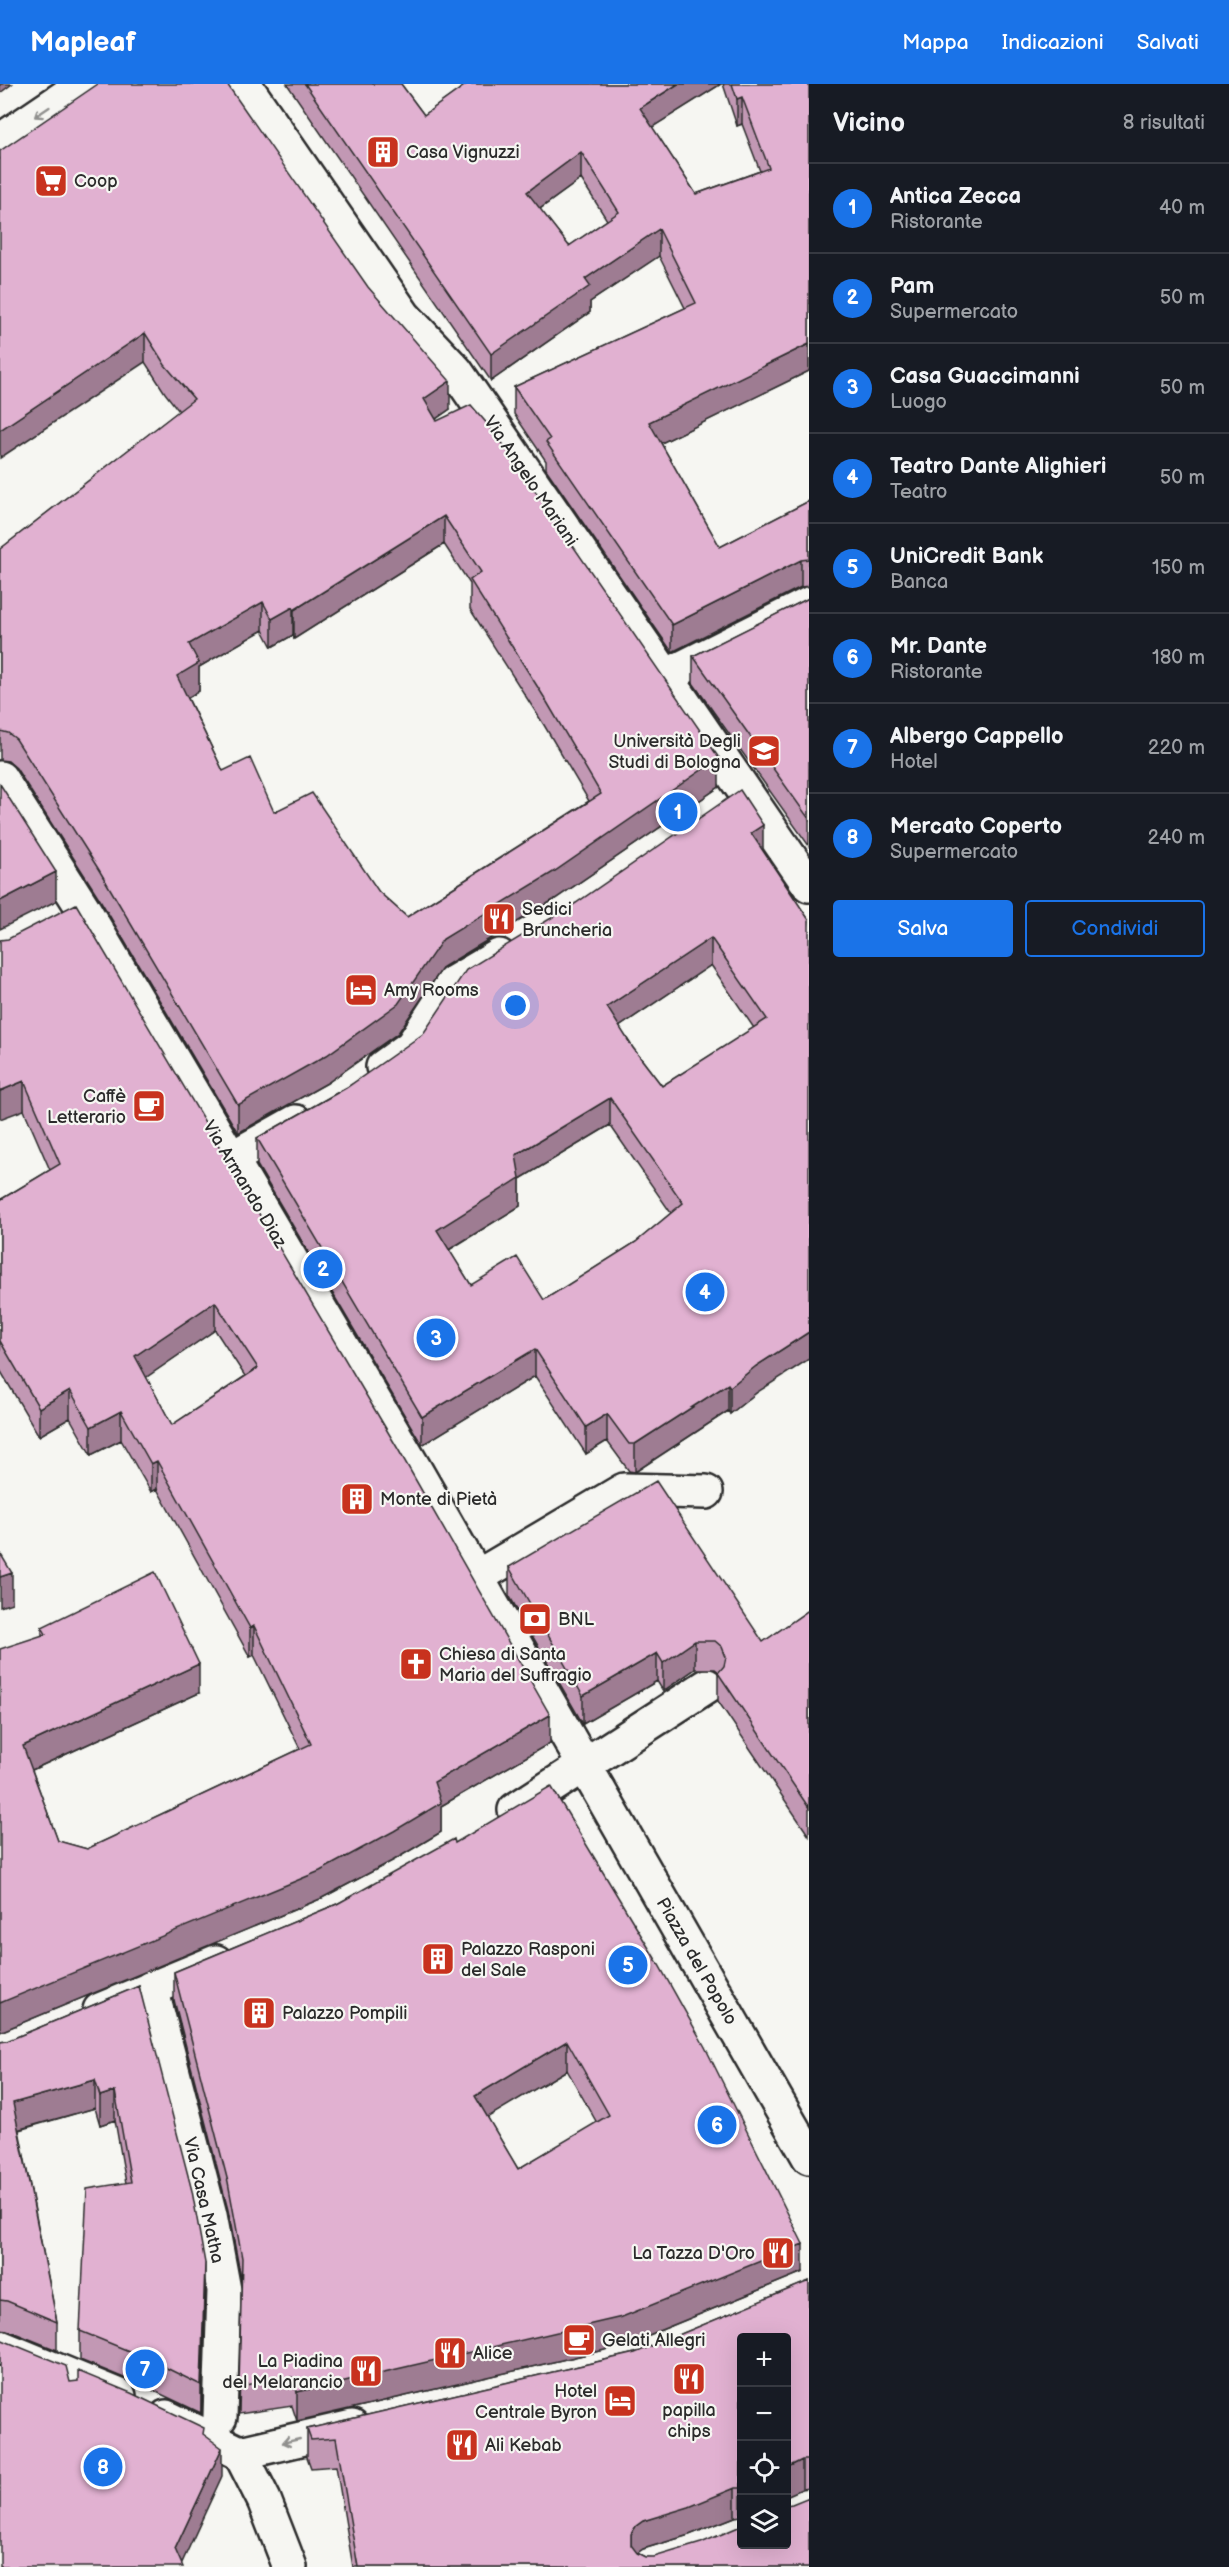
<!DOCTYPE html>
<html lang="it">
<meta charset="utf-8">
<style>
:root{--surface:#171b24;--page:#20242c;--text:#f1f3f6;--muted:#9ea1a6;--line:#363941;--accent:#1a73e8}
body{margin:0;font-family:"Balsamiq Sans",sans-serif;background:var(--page);color:var(--text)}
.controls{position:absolute;right:18px;bottom:18px;display:grid;overflow:hidden;border-radius:6px;box-shadow:0 6px 24px #0002}
.controls button{width:54px;height:54px;display:grid;place-items:center;padding:0;border:0;border-bottom:2px solid var(--line);background:var(--surface);color:var(--text);font:30px sans-serif}
.you{position:absolute;left:516px;top:922px;width:21px;height:21px;margin:-15px;border:4px solid #fff;border-radius:50%;background:#1a73e8;box-shadow:0 0 0 9px #1a73e833}
.badge{display:grid;place-items:center;width:39px;height:39px;border-radius:50%;background:var(--accent);color:#fff;font-size:20px;font-weight:700}
.pin{position:absolute;translate:-50% -50%;border:3px solid #fff;box-shadow:0 2px 6px #0006}
.list{margin:0;padding:0;list-style:none}
h2{display:flex;justify-content:space-between;align-items:center;height:78px;margin:0;padding:0 24px;font-size:26px}
h2 small{font-size:20px;font-weight:400;color:var(--muted)}
.list li{display:grid;grid-template-columns:39px 1fr auto;gap:18px;align-items:center;box-sizing:border-box;height:90px;padding:0 24px;border-top:2px solid var(--line)}
.list b{display:block;font-size:22px;white-space:nowrap}
.list p{margin:0;font-size:20px;white-space:nowrap;color:var(--muted)}
.list em{font-size:20px;font-style:normal;color:var(--muted)}
.actions{display:flex;gap:12px;padding:18px 24px}
.actions a{flex:1;padding:14px 0;border:2px solid var(--accent);border-radius:6px;text-align:center;font-size:21px;color:var(--accent)}
.actions .main{background:var(--accent);color:#fff}
.icon{flex:none;width:33px;height:33px;fill:none;stroke:currentColor;stroke-width:2;stroke-linecap:round;stroke-linejoin:round}
.map{position:relative;flex:none;width:809px;height:2483px;overflow:hidden}
header{display:flex;align-items:center;gap:36px;box-sizing:border-box;height:84px;padding:0 30px;background:var(--accent);color:#fff}
header strong{font-size:28px}
nav{display:flex;gap:33px;margin-inline-start:auto;font-size:21px}
main{display:flex}
aside{flex:1;background:var(--surface)}
.map>svg:first-child{display:block}
</style>
<header>
<strong>Mapleaf</strong>
<nav><a>Mappa</a><a>Indicazioni</a><a>Salvati</a></nav>
</header>
<main>
<div class="map">
<svg width="809" height="2483" viewBox="0 0 809 2483">
<rect width="100%" height="100%" fill="#f6f6f2"/>
<filter id="ink" filterUnits="userSpaceOnUse"><feTurbulence type="fractalNoise" baseFrequency=".0167" numOctaves="2"/><feDisplacementMap in="SourceGraphic" scale="12" xChannelSelector="R" yChannelSelector="G"/><feConvolveMatrix kernelMatrix="1 2 1 2 8 2 1 2 1" color-interpolation-filters="sRGB"/></filter>
<g filter="url(#ink)">
<g fill="none" stroke-linecap="round" stroke-linejoin="round">
<defs>
<path id="pedestrian" d="M 0,694 L 83,824 L 414,1384 L 809,2073
M 383,983 L 412,962 L 453,899 L 499,872
M 230,1075 L 296,1038
M 477,1493 L 624,1406 L 706,1408
M 515,1726 L 707,1602
M 151,1904 L 210,2131 L 224,2206 L 220,2333
M 0,2263 L 119,2312
M 166,2333 L 240,2369 L 352,2343
M 240,2369 L 264,2416 L 290,2483"/>
<path id="minor" d="M 244,0 L 404,232 L 456,287 L 809,801
M 0,57 L 84,0
M 666,592 L 809,520
M 100,1926 L 216,1878"/>
</defs>
<use href="#pedestrian" stroke="#2b2b2b" stroke-width="38"/>
<use href="#minor" stroke="#2b2b2b" stroke-width="38"/>
<use href="#pedestrian" stroke="#f6f6f2" stroke-width="33"/>
<use href="#minor" stroke="#f6f6f2" stroke-width="33"/>
</g>
<path fill="#c298b4" stroke="#2b2b2b" stroke-width="1.5" fill-rule="evenodd" d="M 287,0 L 401,0 L 424,31 L 467,0 L 721,0 L 652,43 L 696,110 L 760,87 L 742,40 L 737,42 L 723,0 L 809,0 L 809,287 L 661,359 L 720,463 L 809,417 L 809,502 L 801,503 L 672,568 L 546,385 L 546,377 L 514,330 L 514,303 L 685,224 L 659,172 L 590,218 L 590,228 L 491,297 ZM 581,95 L 607,136 L 569,162 L 540,125 Z
M 0,67 L 450,325 L 436,335 L 719,703 L 555,815 L 443,883 L 398,949 L 327,999 L 238,1049 L 99,814 L 16,684 L 8,677 L 0,676 L 0,465 L 179,327 L 165,309 L 145,278 ZM 444,460 L 470,500 L 470,525 L 544,641 L 589,717 L 407,833 L 379,808 L 274,728 L 223,687 L 188,614 L 199,607 L 199,583 L 263,546 L 272,563 L 293,551 L 294,555 Z
M 809,514 L 809,762 L 693,599 L 693,572 Z
M 763,768 L 809,836 L 756,1309 L 730,1330 L 728,1327 L 635,1388 L 629,1387 L 607,1357 L 586,1370 L 535,1292 L 422,1361 L 257,1081 L 257,1054 ZM 711,881 L 754,944 L 662,1002 L 633,964 L 619,943 ZM 610,1041 L 671,1129 L 636,1158 L 544,1216 L 471,1201 L 449,1166 L 520,1122 L 520,1095 Z
M 0,856 L 550,1659 L 441,1722 L 441,1748 L 394,1776 L 320,1815 L 0,1948 L 42,1551 L 42,1543 L 199,1609 L 32,1686 L 58,1757 L 87,1765 L 300,1665 L 254,1571 L 250,1573 L 157,1405 L 151,1408 L 121,1356 L 91,1371 L 70,1334 L 39,1352 L 0,1286 L 0,1116 L 50,1086 L 24,1026 ZM 215,1246 L 245,1292 L 172,1341 L 146,1293 Z
M 509,1483 L 763,1558 L 809,1526 L 809,1752 L 718,1617 L 718,1589 L 719,1588 L 715,1585 L 695,1585 L 663,1607 L 657,1597 L 583,1640 L 509,1511 Z
M 455,1759 L 803,2188 L 622,2262 L 297,2337 L 292,2322 L 239,2330 L 242,2199 L 228,2126 L 174,1916 L 174,1888 L 337,1820 ZM 567,1986 L 597,2039 L 518,2085 L 487,2033 Z
M 139,1902 L 205,2207 L 201,2329 L 146,2303 L 80,2276 L 80,2247 L 126,2099 L 115,2036 L 100,2041 L 95,2024 L 19,2046 L 57,2238 L 57,2266 L 7,2246 L 0,2245 L 0,1958 L 7,1957 Z
M 809,2197 L 809,2404 L 802,2405 L 741,2253 L 741,2432 L 735,2433 L 689,2451 L 643,2465 L 637,2469 L 645,2473 L 809,2483 L 353,2483 L 336,2382 L 311,2384 L 307,2373 L 307,2345 L 635,2269 Z"/>
<path fill="#9e7c92" stroke="#2b2b2b" stroke-width="1.5" d="M 0,0 L 12,0 L 0,9 Z
M 678,0 L 721,0 L 640,51 L 640,24 Z
M 742,13 L 742,40 L 737,42 L 737,15 Z
M 581,68 L 581,95 L 527,134 L 527,108 Z
M 659,145 L 659,172 L 590,218 L 590,228 L 491,297 L 491,270 L 585,195 Z
M 145,249 L 145,278 L 0,374 L 0,346 Z
M 809,260 L 809,287 L 649,365 L 649,338 Z
M 450,297 L 450,325 L 424,343 L 424,315 Z
M 444,432 L 444,460 L 294,555 L 294,526 Z
M 801,476 L 801,503 L 672,568 L 672,541 Z
M 263,518 L 263,546 L 199,583 L 199,607 L 177,620 L 177,592 L 189,560 Z
M 293,523 L 293,551 L 272,563 L 272,535 Z
M 719,674 L 719,703 L 555,815 L 443,883 L 398,949 L 327,999 L 238,1049 L 238,1021 L 443,855 Z
M 763,741 L 763,768 L 751,749 Z
M 56,788 L 56,817 L 0,845 L 0,817 Z
M 711,854 L 711,881 L 607,951 L 607,923 Z
M 24,997 L 24,1026 L 0,1035 L 0,1007 Z
M 610,1014 L 610,1041 L 520,1095 L 520,1122 L 437,1173 L 437,1146 L 516,1071 Z
M 215,1218 L 215,1246 L 135,1301 L 135,1272 Z
M 809,1248 L 809,1275 L 756,1309 L 730,1330 L 730,1303 L 756,1282 Z
M 535,1265 L 535,1292 L 422,1361 L 422,1333 Z
M 728,1300 L 728,1327 L 635,1388 L 635,1360 Z
M 70,1306 L 70,1334 L 39,1352 L 39,1324 Z
M 121,1327 L 121,1356 L 91,1371 L 91,1343 Z
M 607,1330 L 607,1357 L 586,1370 L 586,1343 Z
M 157,1377 L 157,1405 L 151,1408 L 151,1380 Z
M 12,1489 L 12,1519 L 0,1523 L 0,1493 Z
M 254,1542 L 254,1571 L 250,1573 L 250,1544 Z
M 695,1557 L 695,1585 L 663,1607 L 663,1579 Z
M 657,1569 L 657,1597 L 583,1640 L 583,1612 Z
M 199,1580 L 199,1609 L 23,1690 L 23,1662 Z
M 550,1631 L 550,1659 L 441,1722 L 441,1748 L 394,1776 L 320,1815 L 0,1948 L 0,1919 L 434,1698 Z
M 567,1957 L 567,1986 L 475,2041 L 475,2012 Z
M 95,1996 L 95,2024 L 13,2047 L 13,2019 Z
M 115,2007 L 115,2036 L 100,2041 L 100,2012 Z
M 803,2160 L 803,2188 L 622,2262 L 297,2337 L 297,2308 Z
M 205,2179 L 205,2207 L 201,2329 L 201,2301 Z
M 222,2364 L 222,2392 L 180,2483 L 175,2465 Z
M 802,2376 L 802,2405 L 786,2412 L 786,2384 Z
M 735,2404 L 735,2433 L 689,2451 L 643,2465 L 636,2470 L 631,2478 L 631,2450 L 636,2442 L 643,2437 Z"/>
<path fill="#e1b1d1" stroke="#2b2b2b" stroke-width="1.5" fill-rule="evenodd" d="M 98,0 L 227,0 L 368,203 L 450,297 L 424,315 L 437,337 L 471,321 L 496,350 L 719,674 L 555,787 L 443,855 L 398,920 L 327,971 L 238,1021 L 99,786 L 16,655 L 8,649 L 0,647 L 0,465 L 194,315 L 165,281 L 145,249 L 0,346 L 0,67 ZM 444,432 L 481,488 L 470,496 L 544,613 L 601,710 L 407,833 L 379,808 L 312,709 L 274,728 L 250,674 L 223,687 L 177,592 L 199,579 L 189,560 L 263,518 L 272,535 L 293,523 L 294,526 Z
M 305,0 L 401,0 L 424,31 L 467,0 L 678,0 L 640,24 L 696,110 L 769,84 L 742,13 L 737,15 L 732,0 L 809,0 L 809,260 L 649,338 L 720,463 L 809,417 L 809,475 L 801,476 L 672,541 L 546,358 L 550,355 L 514,303 L 696,219 L 659,145 L 585,195 L 590,202 L 491,270 ZM 581,68 L 619,128 L 569,162 L 527,108 Z
M 809,514 L 809,735 L 693,572 Z
M 0,700 L 56,788 L 0,817 Z
M 740,706 L 763,741 L 751,749 L 809,836 L 809,1248 L 756,1282 L 730,1303 L 728,1300 L 635,1360 L 629,1360 L 607,1330 L 586,1343 L 535,1265 L 422,1333 L 257,1054 L 346,1004 L 423,950 L 466,886 L 576,819 ZM 711,854 L 767,935 L 662,1002 L 633,964 L 607,923 ZM 610,1014 L 683,1119 L 636,1158 L 544,1216 L 517,1173 L 471,1201 L 437,1146 L 520,1094 L 516,1071 Z
M 76,820 L 398,1365 L 550,1631 L 434,1698 L 441,1719 L 394,1747 L 320,1787 L 0,1919 L 0,1565 L 46,1550 L 42,1543 L 155,1488 L 199,1580 L 23,1662 L 58,1757 L 87,1765 L 311,1660 L 254,1542 L 250,1544 L 157,1377 L 151,1380 L 121,1327 L 91,1343 L 70,1306 L 39,1324 L 0,1257 L 0,1116 L 60,1080 L 24,997 L 0,1007 L 0,856 L 8,855 ZM 215,1218 L 258,1284 L 172,1341 L 135,1272 Z
M 656,1397 L 763,1558 L 809,1526 L 809,1724 L 718,1589 L 724,1582 L 726,1573 L 722,1563 L 715,1557 L 695,1557 L 663,1579 L 657,1569 L 583,1612 L 509,1483 Z
M 0,1469 L 12,1489 L 0,1493 Z
M 551,1702 L 659,1881 L 705,1963 L 803,2160 L 622,2233 L 297,2308 L 292,2293 L 239,2302 L 242,2174 L 228,2098 L 174,1888 L 337,1820 L 454,1755 L 455,1759 ZM 567,1957 L 609,2031 L 518,2085 L 475,2012 Z
M 139,1902 L 192,2107 L 205,2179 L 201,2301 L 146,2274 L 80,2247 L 87,2105 L 131,2098 L 115,2007 L 100,2012 L 95,1996 L 13,2019 L 57,2238 L 7,2217 L 0,2216 L 0,1958 L 7,1957 Z
M 809,2197 L 809,2376 L 802,2376 L 786,2384 L 786,2253 L 741,2253 L 741,2404 L 735,2404 L 689,2423 L 643,2437 L 636,2442 L 631,2450 L 631,2461 L 637,2469 L 645,2473 L 654,2473 L 701,2459 L 741,2442 L 741,2460 L 786,2460 L 786,2421 L 792,2420 L 809,2413 L 809,2483 L 358,2483 L 336,2354 L 311,2356 L 307,2345 L 635,2269 Z
M 0,2255 L 66,2282 L 70,2298 L 78,2297 L 78,2287 L 131,2309 L 204,2344 L 203,2350 L 222,2364 L 175,2465 L 183,2483 L 0,2483 Z"/>
<defs><path id="oneway-shaft" d="M-6 0H5M1.5-3L5.5 0L1.5 3" fill="none" stroke-width="1.6" stroke-linecap="round" stroke-linejoin="round" transform="scale(1.5)"/></defs>
<g stroke="#90908e">
<use href="#oneway-shaft" transform="translate(42 28) rotate(146)"/>
<use href="#oneway-shaft" transform="translate(291 2357) rotate(167)"/>
</g>
</g>
<defs>
<symbol id="building-square" viewBox="-11 -11 22 22"><rect x="-9" y="-9" width="18" height="18" rx="4" fill="#c8321e" stroke="#f6f6f2"/><path d="M-4-6H4V6H1V3H-1V6H-4ZM-2.5-4.3h1.7v1.8h-1.7ZM.8-4.3h1.7v1.8H.8ZM-2.5-1h1.7V.8h-1.7ZM.8-1h1.7V.8H.8Z" fill="#fff"/></symbol>
<symbol id="supermarket-square" viewBox="-11 -11 22 22"><rect x="-9" y="-9" width="18" height="18" rx="4" fill="#c8321e" stroke="#f6f6f2"/><path d="M-6-5.5h2.5l.6 2H6L4.5 2H-2.5L-4.4-4H-6ZM-1.5 3.2a1.3 1.3 0 1 0 .1 0ZM3 3.2a1.3 1.3 0 1 0 .1 0Z" fill="#fff"/></symbol>
<symbol id="university-square" viewBox="-11 -11 22 22"><rect x="-9" y="-9" width="18" height="18" rx="4" fill="#c8321e" stroke="#f6f6f2"/><path d="M0-5L7-2L0 1L-7-2ZM-4 1L0 2.5L4 1V4Q0 6-4 4Z" fill="#fff"/></symbol>
<symbol id="restaurant-square" viewBox="-11 -11 22 22"><rect x="-9" y="-9" width="18" height="18" rx="4" fill="#c8321e" stroke="#f6f6f2"/><path d="M-5-6h1v4h1v-4h1v4h1v-4h1v5L-1.5 .5V6h-2V.5L-5-1ZM5-6V6H3V1.5H1.5Q1.5-4 5-6Z" fill="#fff"/></symbol>
<symbol id="hotel-square" viewBox="-11 -11 22 22"><rect x="-9" y="-9" width="18" height="18" rx="4" fill="#c8321e" stroke="#f6f6f2"/><path d="M-6-4.5h1.5V1H6V5H4.5V3h-9V5H-6ZM-4 0a1.8 1.8 0 1 1 3.6 0ZM.5 0V-2.5h3Q6-2.5 6 0Z" fill="#fff"/></symbol>
<symbol id="cafe-square" viewBox="-11 -11 22 22"><rect x="-9" y="-9" width="18" height="18" rx="4" fill="#c8321e" stroke="#f6f6f2"/><path d="M-5.5-4.5H6V0H3Q3 3.5 0 3.5H-2.5Q-5.5 3.5-5.5 0ZM3-3.2v2h1.7v-2ZM-6 4.5H4V6H-6Z" fill="#fff"/></symbol>
<symbol id="bank-square" viewBox="-11 -11 22 22"><rect x="-9" y="-9" width="18" height="18" rx="4" fill="#c8321e" stroke="#f6f6f2"/><path d="M-6-4H6V4H-6ZM0-2.3a2.3 2.3 0 1 0 0 4.6a2.3 2.3 0 1 0 0-4.6Z" fill="#fff"/></symbol>
<symbol id="church-square" viewBox="-11 -11 22 22"><rect x="-9" y="-9" width="18" height="18" rx="4" fill="#c8321e" stroke="#f6f6f2"/><path d="M-1.2-6h2.4v3.5h3.3v2.4h-3.3V6h-2.4V-.1h-3.3v-2.4h3.3Z" fill="#fff"/></symbol>
</defs>
<g fill-rule="evenodd">
<use href="#building-square" x="364" y="49" width="38" height="38"/>
<use href="#supermarket-square" x="32" y="78" width="38" height="38"/>
<use href="#university-square" x="745" y="648" width="38" height="38"/>
<use href="#restaurant-square" x="480" y="816" width="38" height="38"/>
<use href="#hotel-square" x="342" y="887" width="38" height="38"/>
<use href="#cafe-square" x="130" y="1003" width="38" height="38"/>
<use href="#building-square" x="338" y="1396" width="38" height="38"/>
<use href="#bank-square" x="516" y="1516" width="38" height="38"/>
<use href="#church-square" x="397" y="1561" width="38" height="38"/>
<use href="#building-square" x="419" y="1856" width="38" height="38"/>
<use href="#building-square" x="240" y="1910" width="38" height="38"/>
<use href="#restaurant-square" x="759" y="2150" width="38" height="38"/>
<use href="#cafe-square" x="560" y="2237" width="38" height="38"/>
<use href="#restaurant-square" x="431" y="2250" width="38" height="38"/>
<use href="#restaurant-square" x="347" y="2268" width="38" height="38"/>
<use href="#restaurant-square" x="670" y="2276" width="38" height="38"/>
<use href="#hotel-square" x="601" y="2298" width="38" height="38"/>
<use href="#restaurant-square" x="443" y="2342" width="38" height="38"/>
</g>
<g text-anchor="middle" stroke-width="4.5" stroke-linejoin="round" paint-order="stroke">
<g font-size="18" fill="#2b2b2b" stroke="#f6f6f2" text-anchor="start">
<text x="406" y="74">Casa Vignuzzi</text>
<text x="74" y="103">Coop</text>
<text x="741" y="663" text-anchor="end">Università Degli<tspan x="741" dy="21">Studi di Bologna</tspan></text>
<text x="522" y="831">Sedici<tspan x="522" dy="21">Bruncheria</tspan></text>
<text x="384" y="912">Amy Rooms</text>
<text x="126" y="1018" text-anchor="end">Caffè<tspan x="126" dy="21">Letterario</tspan></text>
<text x="380" y="1421">Monte di Pietà</text>
<text x="558" y="1541">BNL</text>
<text x="439" y="1576">Chiesa di Santa<tspan x="439" dy="21">Maria del Suffragio</tspan></text>
<text x="461" y="1871">Palazzo Rasponi<tspan x="461" dy="21">del Sale</tspan></text>
<text x="282" y="1935">Palazzo Pompili</text>
<text x="755" y="2175" text-anchor="end">La Tazza D'Oro</text>
<text x="602" y="2262">Gelati Allegri</text>
<text x="473" y="2275">Alice</text>
<text x="343" y="2283" text-anchor="end">La Piadina<tspan x="343" dy="21">del Melarancio</tspan></text>
<text x="597" y="2313" text-anchor="end">Hotel<tspan x="597" dy="21">Centrale Byron</tspan></text>
<text x="689" y="2332" text-anchor="middle">papilla<tspan x="689" dy="21">chips</tspan></text>
<text x="485" y="2367">Ali Kebab</text>
</g>
<g font-size="18" fill="#2b2b2b" stroke="#f6f6f2">
<text transform="translate(531 397) rotate(56)" y="6">Via Angelo Mariani</text>
<text transform="translate(245 1100) rotate(59)" y="6">Via Armando Diaz</text>
<text transform="translate(697 1877) rotate(60)" y="6">Piazza del Popolo</text>
<text transform="translate(204 2116) rotate(77)" y="6">Via Casa Matha</text>
</g>
</g>
</svg>
<div class="controls">
<button>+</button>
<button>−</button>
<button><svg class="icon" aria-label="locate" viewBox="0 0 24 24"><circle cx="12" cy="12" r="6"/><path d="M12 2v4M12 18v4M2 12h4M18 12h4"/></svg></button>
<button><svg class="icon" aria-label="layers" viewBox="0 0 24 24"><path d="M12 4l9 5-9 5-9-5zM3 14l9 5 9-5"/></svg></button>
</div>
<div class="you"></div>
<div class="pin badge" style="left:678px;top:728px">1</div>
<div class="pin badge" style="left:323px;top:1185px">2</div>
<div class="pin badge" style="left:436px;top:1254px">3</div>
<div class="pin badge" style="left:705px;top:1208px">4</div>
<div class="pin badge" style="left:628px;top:1881px">5</div>
<div class="pin badge" style="left:717px;top:2041px">6</div>
<div class="pin badge" style="left:145px;top:2285px">7</div>
<div class="pin badge" style="left:103px;top:2383px">8</div>
</div>
<aside>
<h2>Vicino<small>8 risultati</small></h2>
<ul class="list">
<li><span class="badge">1</span><div><b>Antica Zecca</b><p>Ristorante</p></div><em>40 m</em></li>
<li><span class="badge">2</span><div><b>Pam</b><p>Supermercato</p></div><em>50 m</em></li>
<li><span class="badge">3</span><div><b>Casa Guaccimanni</b><p>Luogo</p></div><em>50 m</em></li>
<li><span class="badge">4</span><div><b>Teatro Dante Alighieri</b><p>Teatro</p></div><em>50 m</em></li>
<li><span class="badge">5</span><div><b>UniCredit Bank</b><p>Banca</p></div><em>150 m</em></li>
<li><span class="badge">6</span><div><b>Mr. Dante</b><p>Ristorante</p></div><em>180 m</em></li>
<li><span class="badge">7</span><div><b>Albergo Cappello</b><p>Hotel</p></div><em>220 m</em></li>
<li><span class="badge">8</span><div><b>Mercato Coperto</b><p>Supermercato</p></div><em>240 m</em></li>
</ul>
<div class="actions"><a class="main">Salva</a><a>Condividi</a></div>
</aside>
</main>
